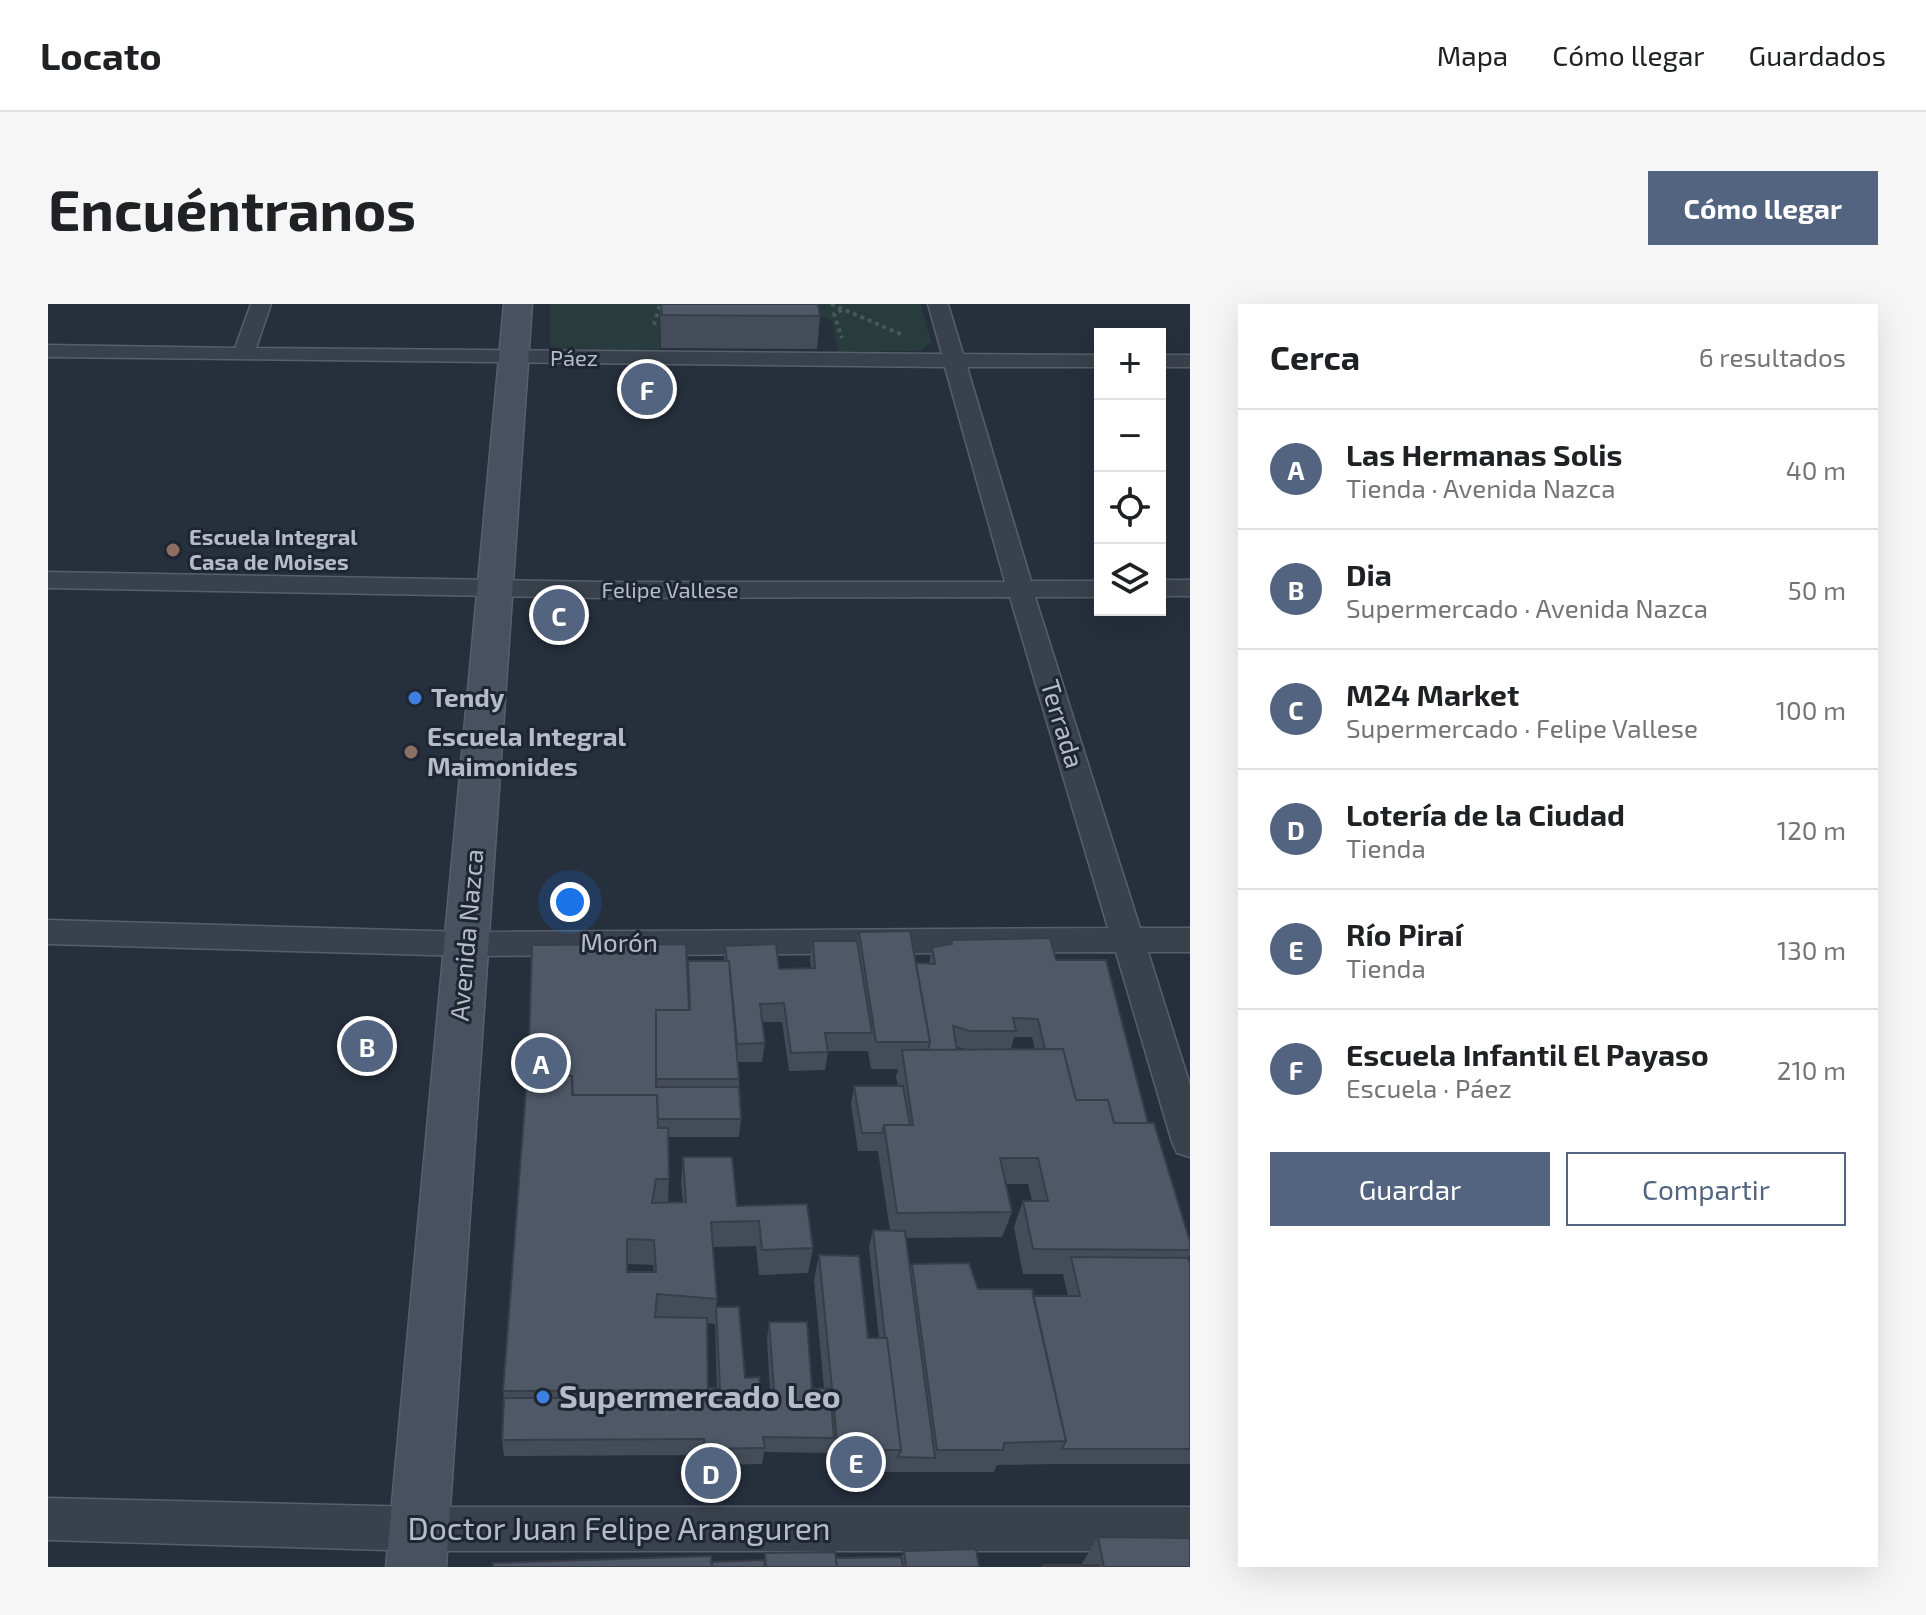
<!DOCTYPE html>
<html lang="es">
<meta charset="utf-8">
<style>
:root{--surface:#fff;--page:#f6f6f6;--text:#202124;--muted:#757577;--line:#e0e0e0;--accent:#536480}
body{margin:0;font-family:"Exo 2",sans-serif;background:var(--page);color:var(--text)}
.controls{position:absolute;right:24px;top:24px;display:grid;overflow:hidden;border-radius:0px;box-shadow:0 8px 32px #0002}
.controls button{width:72px;height:72px;display:grid;place-items:center;padding:0;border:0;border-bottom:2px solid var(--line);background:var(--surface);color:var(--text);font:40px sans-serif}
.you{position:absolute;left:522px;top:598px;width:28px;height:28px;margin:-20px;border:6px solid #fff;border-radius:50%;background:#1a73e8;box-shadow:0 0 0 12px #1a73e833}
.badge{display:grid;place-items:center;width:52px;height:52px;border-radius:50%;background:var(--accent);color:#fff;font-size:26px;font-weight:700}
.pin{position:absolute;translate:-50% -50%;border:4px solid #fff;box-shadow:0 2px 8px #0006}
.list{margin:0;padding:0;list-style:none}
h2{display:flex;justify-content:space-between;align-items:center;height:104px;margin:0;padding:0 32px;font-size:34px}
h2 small{font-size:26px;font-weight:400;color:var(--muted)}
.list li{display:grid;grid-template-columns:52px 1fr auto;gap:24px;align-items:center;box-sizing:border-box;height:120px;padding:0 32px;border-top:2px solid var(--line)}
.list b{display:block;font-size:30px;white-space:nowrap}
.list p{margin:0;font-size:26px;white-space:nowrap;color:var(--muted)}
.list em{font-size:26px;font-style:normal;color:var(--muted)}
.actions{display:flex;gap:16px;padding:24px 32px}
.actions a{flex:1;padding:18px 0;border:2px solid var(--accent);border-radius:0px;text-align:center;font-size:28px;color:var(--accent)}
.actions .main{background:var(--accent);color:#fff}
.icon{flex:none;width:44px;height:44px;fill:none;stroke:currentColor;stroke-width:2;stroke-linecap:round;stroke-linejoin:round}
.map{position:relative;flex:none;width:1142px;height:1263px;overflow:hidden;border-radius:0px}
header{display:flex;align-items:center;gap:48px;box-sizing:border-box;height:112px;padding:0 40px;background:var(--surface);border-bottom:2px solid var(--line)}
header strong{font-size:38px}
nav{display:flex;gap:44px;margin-inline-start:auto;font-size:28px}
.intro{display:flex;align-items:center;justify-content:space-between;box-sizing:border-box;height:192px;padding:0 48px}
h1{margin:0;font-size:56px}
.button{padding:20px 36px;border-radius:0px;background:var(--accent);color:#fff;font-size:28px;font-weight:700}
main{display:flex;gap:48px;padding:0 48px}
aside{flex:1;background:var(--surface);border-radius:0px;box-shadow:0 8px 32px #0002}
.map>svg:first-child{display:block}
</style>
<header>
<strong>Locato</strong>
<nav><a>Mapa</a><a>Cómo llegar</a><a>Guardados</a></nav>
</header>
<div class="intro"><h1>Encuéntranos</h1><a class="button">Cómo llegar</a></div>
<main>
<div class="map">
<svg width="1142" height="1263" viewBox="0 0 1142 1263">
<rect width="100%" height="100%" fill="#262f3c"/>
<path fill="#283b3d" d="M 502,0 L 873,0 L 883,38 L 873,47 L 790,48 L 784,17 L 749,2 L 612,17 L 612,48 L 520,48 L 502,41 Z"/>
<g fill="none" stroke-linecap="round" stroke-linejoin="round">
<defs>
<path id="minor" d="M 203,0 L 223,0 L 208,44 L 894,50 L 880,0 L 900,0 L 915,50 L 1052,51 L 1052,63 L 919,63 L 983,277 L 1052,277 L 1052,293 L 987,293 L 1092,624 L 1142,624 L 1142,648 L 1100,648 L 1142,781 L 1142,853 L 1129,849 L 1124,838 L 1068,648 L 418,652 L 0,640 L 0,616 L 418,628 L 1060,624 L 962,293 L 555,294 L 0,284 L 0,268 L 555,278 L 957,278 L 897,63 L 0,53 L 0,41 L 187,44 Z
M 1112,51 L 1142,51 L 1142,63 L 1112,63 Z
M 1112,276 L 1142,276 L 1142,292 L 1112,292 Z
M 0,1194 L 371,1203 L 1142,1203 L 1142,1247 L 371,1247 L 0,1236 Z"/>
<path id="secondary" d="M 456,0 L 484,0 L 398,1263 L 338,1263 Z"/>
</defs>
<use href="#minor" stroke="#575f6a" stroke-width="3"/>
<use href="#secondary" stroke="#575f6a" stroke-width="3"/>
<path stroke="#45585a" stroke-width="4" stroke-dasharray="4 4" stroke-linecap="butt" d="M 783,0 L 855,31
M 794,6 L 786,10 L 794,34
M 606,21 L 612,0"/>
<use href="#minor" fill="#39414c" fill-rule="evenodd"/>
<use href="#secondary" fill="#48515f" fill-rule="evenodd"/>
</g>
<path fill="#444c59" fill-rule="evenodd" d="M 612,0 L 770,0 L 772,12 L 769,45 L 613,44 Z
M 811,628 L 868,659 L 881,660 L 884,643 L 902,640 L 903,636 L 1008,656 L 1100,819 L 1142,938 L 1142,951 L 1140,954 L 1142,960 L 1142,1160 L 1006,1160 L 949,1161 L 946,1168 L 784,1168 L 782,1149 L 716,1148 L 714,1160 L 655,1161 L 655,1151 L 456,1152 L 454,1136 L 456,1095 L 455,1087 L 639,669 L 676,657 L 677,642 L 731,665 L 763,664 L 762,656 L 765,637 L 809,637 ZM 714,718 L 734,718 L 741,767 L 777,766 L 780,747 L 820,747 L 823,765 L 850,765 L 848,773 L 850,782 L 806,782 L 803,800 L 810,847 L 830,847 L 842,926 L 825,926 L 821,943 L 831,1034 L 820,1034 L 771,951 L 766,976 L 776,1084 L 764,1085 L 721,1018 L 719,1035 L 722,1087 L 713,1087 L 697,1074 L 668,1003 L 669,995 L 665,943 L 708,942 L 711,971 L 760,969 L 765,944 L 689,902 L 635,853 L 633,879 L 635,898 L 620,898 L 621,875 L 620,833 L 691,833 L 693,815 L 690,758 L 714,758 L 717,739 ZM 966,733 L 984,733 L 987,746 L 909,746 L 909,743 L 917,745 L 963,745 ZM 958,880 L 980,880 L 984,897 L 975,897 L 966,923 L 975,970 L 1015,970 L 1020,992 L 985,992 L 930,985 L 864,960 L 862,965 L 858,934 L 954,933 L 964,908 ZM 579,960 L 605,961 L 606,968 L 579,968 ZM 659,1019 L 667,1020 L 669,1084 L 660,1084 Z
M 1050,1233 L 1142,1263 L 993,1263 L 995,1261 L 1033,1261 Z
M 856,1247 L 931,1263 L 445,1263 L 716,1256 L 717,1249 L 788,1254 L 853,1253 Z"/>
<path fill="#4f5867" stroke="#373e48" stroke-width="2" fill-rule="evenodd" d="M 613,0 L 770,0 L 772,12 L 614,11 Z
M 862,627 L 882,738 L 828,738 L 811,628 Z
M 1002,634 L 1008,656 L 1058,656 L 1100,819 L 1066,819 L 1060,796 L 1028,796 L 1015,745 L 997,745 L 990,715 L 965,714 L 968,727 L 922,727 L 905,722 L 909,746 L 880,746 L 882,738 L 868,659 L 887,660 L 884,643 L 904,640 L 903,636 Z
M 765,637 L 809,637 L 824,729 L 777,729 L 780,748 L 743,749 L 736,699 L 712,700 L 717,739 L 689,740 L 681,657 L 679,657 L 677,642 L 728,640 L 731,665 L 767,664 Z
M 638,640 L 641,706 L 608,706 L 608,783 L 691,783 L 693,815 L 610,815 L 609,791 L 525,791 L 524,772 L 480,772 L 484,641 Z
M 640,657 L 681,657 L 691,775 L 608,775 L 608,706 L 642,706 Z
M 1015,745 L 1028,796 L 1060,796 L 1066,819 L 1106,819 L 1142,938 L 1142,946 L 985,945 L 975,897 L 1000,897 L 990,854 L 952,854 L 964,908 L 849,909 L 836,821 L 865,821 L 854,746 Z
M 479,772 L 524,772 L 524,791 L 609,791 L 610,824 L 620,824 L 621,875 L 608,875 L 604,899 L 638,898 L 635,853 L 684,853 L 689,902 L 759,900 L 765,944 L 714,946 L 711,917 L 663,918 L 669,995 L 609,990 L 607,1013 L 659,1014 L 660,1092 L 654,1086 L 455,1087 ZM 579,935 L 606,936 L 608,968 L 579,968 Z
M 806,782 L 855,782 L 862,821 L 836,821 L 834,829 L 814,829 Z
M 825,926 L 857,927 L 887,1154 L 850,1153 L 853,1146 L 839,1034 L 837,1034 Z
M 771,951 L 811,952 L 820,1034 L 839,1034 L 853,1146 L 790,1146 Z
M 1023,953 L 1140,954 L 1142,960 L 1142,1145 L 1014,1145 L 1018,1137 L 985,992 L 1032,992 Z
M 921,959 L 930,985 L 984,985 L 1018,1137 L 956,1139 L 955,1146 L 889,1146 L 864,960 Z
M 668,1003 L 691,1003 L 697,1074 L 711,1073 L 713,1087 L 726,1087 L 721,1018 L 759,1018 L 764,1085 L 782,1084 L 786,1134 L 715,1133 L 717,1144 L 657,1145 L 656,1135 L 454,1136 L 456,1094 L 654,1094 L 659,1099 L 660,1084 L 672,1084 Z
M 1050,1233 L 1142,1234 L 1142,1263 L 1056,1263 Z
M 928,1245 L 931,1263 L 858,1263 L 856,1247 Z
M 787,1248 L 789,1263 L 718,1263 L 717,1249 Z
M 663,1252 L 664,1263 L 445,1263 L 445,1259 Z
M 853,1253 L 855,1263 L 789,1263 L 788,1254 Z
M 716,1256 L 717,1263 L 664,1263 L 664,1258 Z
M 995,1261 L 1050,1261 L 1051,1263 L 995,1263 Z"/>
<g fill="#8d6e63" stroke="#1e2631" stroke-width="3">
<circle cx="125" cy="246" r="8"/>
<circle cx="363" cy="448" r="8"/>
</g>
<g fill="#3f7fe0" stroke="#1e2631" stroke-width="3">
<circle cx="367" cy="394" r="8"/>
<circle cx="495" cy="1093" r="8"/>
</g>
<g text-anchor="middle" stroke-width="6" stroke-linejoin="round" paint-order="stroke">
<g font-size="22" fill="#b5bcc7" stroke="#1e2631">
<text x="526" y="62">Páez</text>
<text x="622" y="294">Felipe Vallese</text>
</g>
<g font-size="22" font-weight="bold" fill="#b5bcc7" stroke="#1e2631" text-anchor="start">
<text x="141" y="241">Escuela Integral<tspan x="141" dy="25">Casa de Moises</tspan></text>
</g>
<g font-size="26" font-weight="bold" fill="#b5bcc7" stroke="#1e2631" text-anchor="start">
<text x="383" y="403">Tendy</text>
<text x="379" y="442">Escuela Integral<tspan x="379" dy="30">Maimonides</tspan></text>
</g>
<g font-size="26" fill="#b5bcc7" stroke="#1e2631">
<text transform="translate(1014 420) rotate(73)" y="9">Terrada</text>
<text transform="translate(419 631) rotate(-85)" y="9">Avenida Nazca</text>
<text x="571" y="648">Morón</text>
</g>
<g font-size="32" font-weight="bold" fill="#b5bcc7" stroke="#1e2631" text-anchor="start">
<text x="511" y="1104">Supermercado Leo</text>
</g>
<g font-size="32" fill="#b5bcc7" stroke="#1e2631">
<text x="571" y="1236">Doctor Juan Felipe Aranguren</text>
</g>
</g>
</svg>
<div class="controls">
<button>+</button>
<button>−</button>
<button><svg class="icon" aria-label="locate" viewBox="0 0 24 24"><circle cx="12" cy="12" r="6"/><path d="M12 2v4M12 18v4M2 12h4M18 12h4"/></svg></button>
<button><svg class="icon" aria-label="layers" viewBox="0 0 24 24"><path d="M12 4l9 5-9 5-9-5zM3 14l9 5 9-5"/></svg></button>
</div>
<div class="you"></div>
<div class="pin badge" style="left:493px;top:759px">A</div>
<div class="pin badge" style="left:319px;top:742px">B</div>
<div class="pin badge" style="left:511px;top:311px">C</div>
<div class="pin badge" style="left:663px;top:1169px">D</div>
<div class="pin badge" style="left:808px;top:1158px">E</div>
<div class="pin badge" style="left:599px;top:85px">F</div>
</div>
<aside>
<h2>Cerca<small>6 resultados</small></h2>
<ul class="list">
<li><span class="badge">A</span><div><b>Las Hermanas Solis</b><p>Tienda · Avenida Nazca</p></div><em>40 m</em></li>
<li><span class="badge">B</span><div><b>Dia</b><p>Supermercado · Avenida Nazca</p></div><em>50 m</em></li>
<li><span class="badge">C</span><div><b>M24 Market</b><p>Supermercado · Felipe Vallese</p></div><em>100 m</em></li>
<li><span class="badge">D</span><div><b>Lotería de la Ciudad</b><p>Tienda</p></div><em>120 m</em></li>
<li><span class="badge">E</span><div><b>Río Piraí</b><p>Tienda</p></div><em>130 m</em></li>
<li><span class="badge">F</span><div><b>Escuela Infantil El Payaso</b><p>Escuela · Páez</p></div><em>210 m</em></li>
</ul>
<div class="actions"><a class="main">Guardar</a><a>Compartir</a></div>
</aside>
</main>
